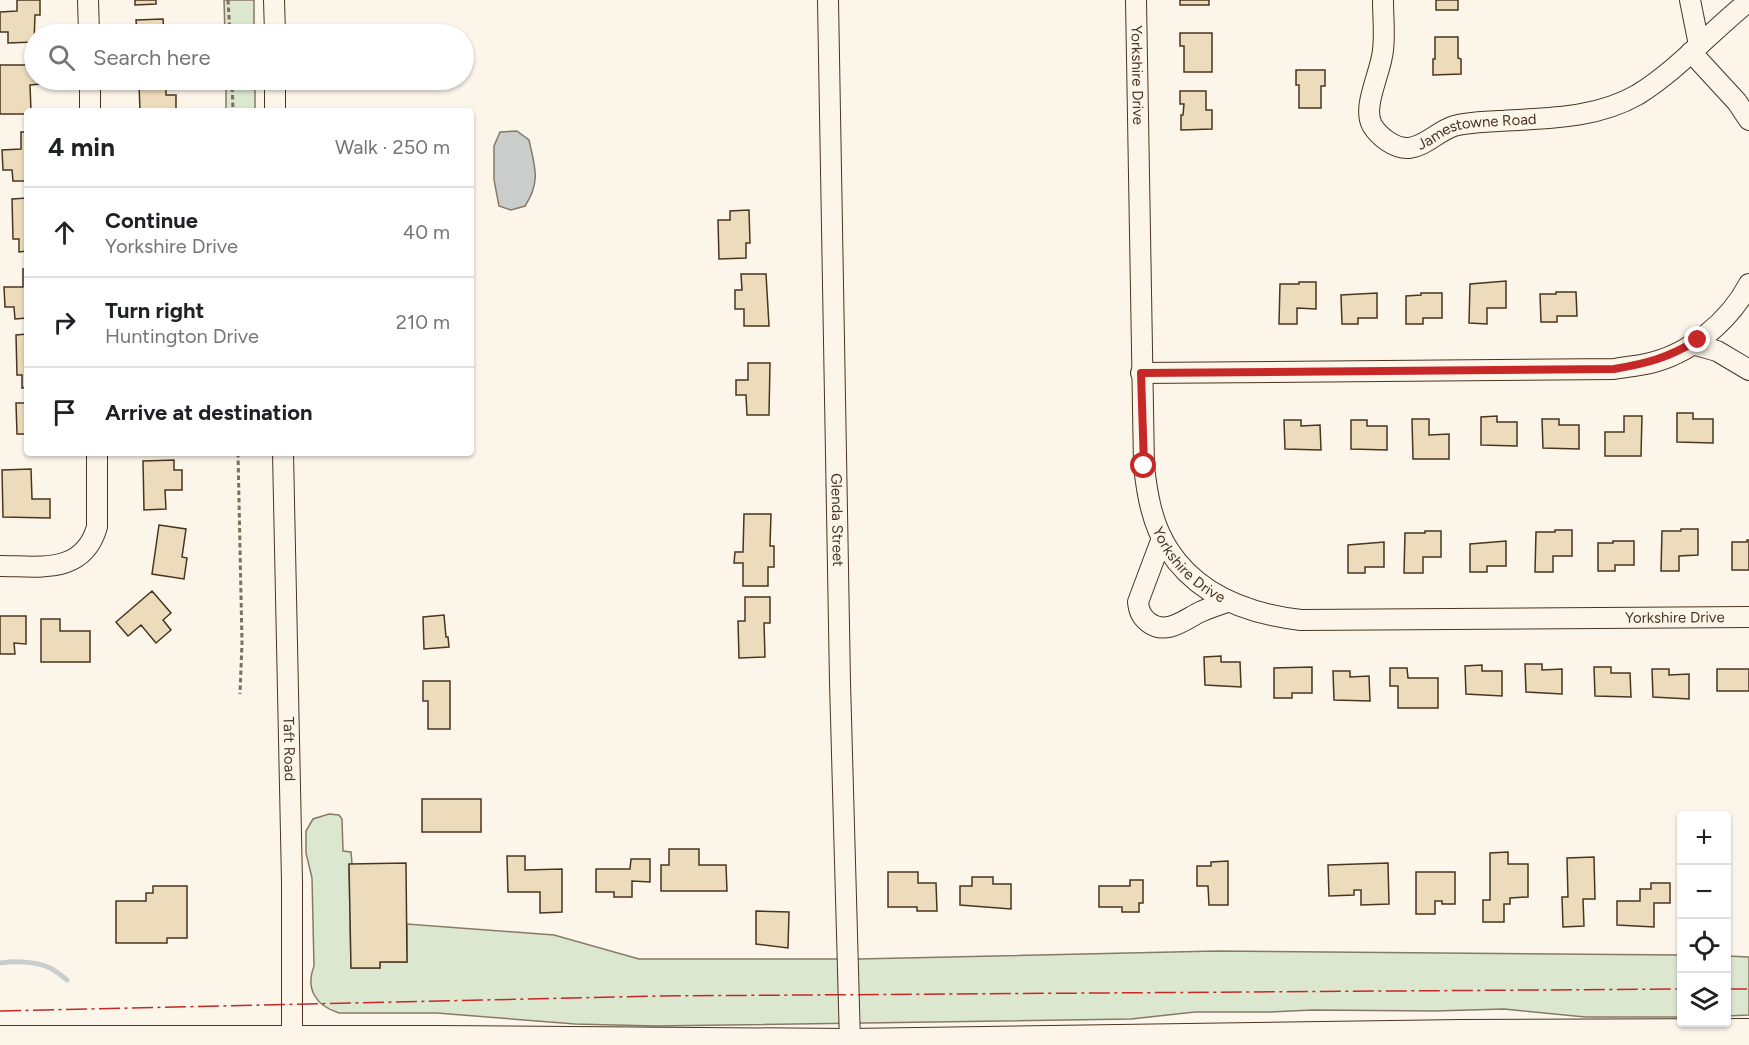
<!DOCTYPE html>
<meta charset="utf-8">
<style>
:root{--surface:#fff;--page:#f6f6f6;--text:#202124;--muted:#757577;--line:#e0e0e0}
body{margin:0;font-family:Figtree,sans-serif;background:var(--page);color:var(--text)}
.controls{position:absolute;right:18px;bottom:18px;display:grid;overflow:hidden;border-radius:6px;box-shadow:0 2px 4px #0004}
.controls button{width:54px;height:54px;display:grid;place-items:center;padding:0;border:0;border-bottom:2px solid var(--line);background:var(--surface);color:var(--text);font:30px sans-serif}
.stop{position:absolute;width:18px;height:18px;margin:-14px;border:4px solid #c62828;border-radius:50%;background:#fff}
.stop.end{background:#c62828;border-color:#fff;box-shadow:0 2px 6px #0008}
.list{margin:0;padding:0;list-style:none}
h2{display:flex;justify-content:space-between;align-items:center;height:78px;margin:0;padding:0 24px;font-size:26px}
h2 small{font-size:20px;font-weight:400;color:var(--muted)}
.list li{display:grid;grid-template-columns:39px 1fr auto;gap:18px;align-items:center;box-sizing:border-box;height:90px;padding:0 24px;border-top:2px solid var(--line)}
.list b{display:block;font-size:22px;white-space:nowrap}
.list p{margin:0;font-size:20px;white-space:nowrap;color:var(--muted)}
.list em{font-size:20px;font-style:normal;color:var(--muted)}
.icon{flex:none;width:33px;height:33px;fill:none;stroke:currentColor;stroke-width:2;stroke-linecap:round;stroke-linejoin:round}
.map{position:relative;flex:none;width:1749px;height:1045px;overflow:hidden}
.search{position:absolute;background:var(--surface);box-shadow:0 2px 4px #0004;left:24px;top:24px;width:450px;height:66px;display:flex;align-items:center;gap:15px;box-sizing:border-box;padding:0 21px;border-radius:33px;color:var(--muted);font-size:22px}
.panel{position:absolute;background:var(--surface);box-shadow:0 2px 4px #0004;left:24px;top:108px;width:450px;height:348px;border-radius:6px}
.map>svg:first-child{display:block}
</style>
<div class="map">
<svg width="1749" height="1045" viewBox="0 0 1749 1045">
<rect width="100%" height="100%" fill="#fbf6e9"/>
<path fill="#dce7d0" stroke="#887966" stroke-width="1.5" d="M 224,0 L 254,0 L 254,34 L 225,34 Z
M 226,80 L 255,80 L 255,111 L 226,111 Z
M 329,814 L 339,815 L 342,819 L 343,851 L 351,852 L 352,864 L 349,865 L 351,968 L 380,968 L 380,962 L 407,962 L 407,924 L 554,935 L 639,959 L 858,959 L 1217,951 L 1681,955 L 1681,1017 L 1585,1017 L 1504,1009 L 1435,1011 L 1312,1010 L 1270,1012 L 1195,1012 L 1131,1019 L 655,1026 L 575,1024 L 437,1013 L 339,1013 C 316,1006 305,989 314,966 L 312,878 L 306,853 L 306,831 L 313,819 Z
M 1727,956 L 1749,957 L 1749,1015 L 1727,1016 Z"/>
<path fill="#c9cecd" stroke="#887966" stroke-width="1.5" d="M 517,131 L 529,140 C 535,167 541,182 525,206 L 511,210 L 499,206 L 494,180 L 494,146 L 500,132 Z"/>
<g fill="none" stroke-linecap="round" stroke-linejoin="round">
<path stroke="#c9cecd" stroke-width="5" d="M 0,963 C 15,961 36,961 50,968 C 56,971 62,976 67,980"/>
</g>
<path fill="#ecdcbc" stroke="#4a3520" stroke-width="1.5" d="M 17,0 L 40,0 L 40,15 L 35,15 L 34,42 L 8,43 L 8,32 L 0,32 L 0,12 L 17,11 Z
M 135,0 L 156,0 L 156,4 L 135,5 Z
M 1180,0 L 1209,0 L 1209,5 L 1180,5 Z
M 1436,0 L 1458,0 L 1458,10 L 1436,10 Z
M 163,19 L 164,34 L 137,34 L 136,20 Z
M 1180,33 L 1212,33 L 1212,72 L 1184,72 L 1184,46 L 1180,46 Z
M 1435,37 L 1458,37 L 1458,58 L 1461,59 L 1461,74 L 1433,75 L 1433,59 L 1435,59 Z
M 0,65 L 34,65 L 34,80 L 40,80 L 40,84 L 30,85 L 31,111 L 27,111 L 27,114 L 0,114 Z
M 1296,70 L 1325,70 L 1325,86 L 1321,86 L 1321,108 L 1299,108 L 1299,85 L 1296,85 Z
M 166,83 L 166,95 L 176,95 L 176,111 L 140,111 L 139,84 Z
M 1180,91 L 1206,91 L 1206,110 L 1212,110 L 1212,129 L 1181,130 L 1181,115 L 1183,115 L 1184,104 L 1180,104 Z
M 21,132 L 27,132 L 27,181 L 13,181 L 12,170 L 3,170 L 2,150 L 21,149 Z
M 27,198 L 27,251 L 19,252 L 19,239 L 13,239 L 12,199 Z
M 749,210 L 750,243 L 746,243 L 746,258 L 719,259 L 718,220 L 730,220 L 730,211 Z
M 23,269 L 27,269 L 27,318 L 15,319 L 14,307 L 5,307 L 4,287 L 23,287 Z
M 741,274 L 766,274 L 769,326 L 744,326 L 744,309 L 735,309 L 735,290 L 742,290 Z
M 1506,281 L 1506,308 L 1487,308 L 1487,324 L 1469,323 L 1470,284 Z
M 1299,282 L 1316,282 L 1316,309 L 1297,308 L 1297,324 L 1279,324 L 1280,284 L 1299,284 Z
M 1556,292 L 1576,292 L 1577,316 L 1557,316 L 1557,322 L 1541,322 L 1540,294 L 1556,294 Z
M 1377,293 L 1377,318 L 1358,318 L 1358,324 L 1342,324 L 1341,295 Z
M 1421,293 L 1442,293 L 1442,318 L 1423,318 L 1423,324 L 1406,324 L 1406,296 L 1421,295 Z
M 27,334 L 27,387 L 22,388 L 22,375 L 17,375 L 16,335 Z
M 748,363 L 770,363 L 769,415 L 747,415 L 746,395 L 736,395 L 736,380 L 748,380 Z
M 16,403 L 27,403 L 27,452 L 27,434 L 17,434 Z
M 1677,413 L 1693,413 L 1693,419 L 1713,419 L 1713,443 L 1677,442 Z
M 1497,416 L 1497,422 L 1517,422 L 1517,446 L 1481,445 L 1481,417 Z
M 1624,416 L 1642,416 L 1641,456 L 1605,456 L 1605,432 L 1624,432 Z
M 1412,419 L 1429,419 L 1429,435 L 1449,434 L 1449,459 L 1413,459 Z
M 1542,419 L 1559,419 L 1559,425 L 1579,425 L 1579,449 L 1543,448 Z
M 1284,420 L 1301,420 L 1301,426 L 1320,425 L 1321,450 L 1285,449 Z
M 1351,420 L 1367,420 L 1367,426 L 1387,426 L 1387,450 L 1351,449 Z
M 174,460 L 174,470 L 182,470 L 182,490 L 165,490 L 166,509 L 144,510 L 143,461 Z
M 31,469 L 32,499 L 50,499 L 50,518 L 3,517 L 2,470 Z
M 744,514 L 771,514 L 770,546 L 774,546 L 774,567 L 768,567 L 768,586 L 743,586 L 743,563 L 734,563 L 735,552 L 743,552 Z
M 159,525 L 186,529 L 182,557 L 187,558 L 184,579 L 152,574 Z
M 1681,529 L 1698,529 L 1698,555 L 1679,556 L 1679,571 L 1661,571 L 1662,531 L 1681,531 Z
M 1555,530 L 1572,530 L 1572,556 L 1553,556 L 1553,572 L 1535,572 L 1536,532 L 1555,532 Z
M 1425,531 L 1441,531 L 1441,557 L 1423,557 L 1423,573 L 1404,573 L 1405,533 L 1425,533 Z
M 1747,540 L 1749,540 L 1749,570 L 1732,570 L 1732,542 L 1747,542 Z
M 1506,541 L 1506,566 L 1487,566 L 1487,572 L 1470,572 L 1470,544 Z
M 1613,541 L 1634,541 L 1634,565 L 1615,565 L 1615,571 L 1598,571 L 1598,543 L 1613,543 Z
M 1384,542 L 1384,567 L 1365,567 L 1365,573 L 1348,573 L 1348,545 Z
M 152,591 L 171,613 L 163,620 L 171,630 L 156,643 L 141,625 L 128,636 L 116,622 Z
M 745,597 L 770,597 L 770,623 L 764,623 L 765,657 L 739,658 L 738,621 L 745,621 Z
M 444,615 L 446,637 L 448,637 L 449,647 L 424,649 L 423,617 Z
M 0,616 L 26,616 L 26,644 L 14,643 L 15,654 L 0,654 Z
M 41,619 L 60,619 L 60,631 L 90,631 L 90,662 L 41,662 Z
M 1221,656 L 1221,662 L 1240,662 L 1241,687 L 1205,685 L 1204,657 Z
M 1525,664 L 1542,664 L 1542,670 L 1562,669 L 1562,694 L 1526,692 Z
M 1482,665 L 1482,671 L 1502,671 L 1502,696 L 1466,694 L 1465,666 Z
M 1312,667 L 1312,693 L 1292,693 L 1292,698 L 1274,698 L 1274,668 Z
M 1594,667 L 1611,667 L 1611,673 L 1630,673 L 1631,697 L 1595,696 Z
M 1390,668 L 1407,668 L 1408,678 L 1438,678 L 1438,708 L 1398,708 L 1398,686 L 1390,686 Z
M 1652,669 L 1669,669 L 1669,675 L 1689,674 L 1689,699 L 1653,697 Z
M 1717,669 L 1749,669 L 1749,691 L 1717,691 Z
M 1333,671 L 1350,671 L 1350,677 L 1369,676 L 1370,701 L 1334,700 Z
M 423,681 L 450,681 L 450,729 L 428,729 L 428,701 L 423,701 Z
M 422,799 L 481,799 L 481,832 L 422,832 Z
M 669,849 L 699,849 L 699,865 L 726,865 L 727,891 L 661,891 L 661,865 L 669,865 Z
M 1508,852 L 1508,864 L 1528,864 L 1528,897 L 1510,898 L 1510,904 L 1504,904 L 1504,922 L 1483,922 L 1483,900 L 1490,900 L 1490,853 Z
M 507,856 L 525,856 L 525,870 L 562,869 L 562,912 L 540,913 L 540,892 L 508,892 Z
M 1594,857 L 1595,899 L 1583,899 L 1584,926 L 1563,927 L 1562,897 L 1568,897 L 1567,858 Z
M 631,859 L 650,859 L 650,882 L 632,881 L 632,897 L 614,897 L 614,892 L 596,892 L 596,869 L 630,869 Z
M 1228,861 L 1228,905 L 1209,905 L 1208,886 L 1197,886 L 1197,866 L 1211,866 L 1211,862 Z
M 406,863 L 407,962 L 380,962 L 380,968 L 351,968 L 349,864 Z
M 1388,863 L 1389,904 L 1361,905 L 1361,890 L 1354,890 L 1354,895 L 1329,896 L 1328,865 Z
M 1726,870 L 1730,870 L 1730,891 L 1726,891 Z
M 888,872 L 918,872 L 918,883 L 936,883 L 937,911 L 917,911 L 917,907 L 888,907 Z
M 1416,872 L 1455,872 L 1455,904 L 1442,904 L 1442,901 L 1435,901 L 1435,914 L 1416,914 Z
M 972,877 L 993,877 L 993,884 L 1011,884 L 1011,909 L 960,905 L 960,886 L 972,886 Z
M 1130,880 L 1143,880 L 1143,903 L 1139,903 L 1139,912 L 1122,912 L 1122,907 L 1099,907 L 1099,886 L 1130,886 Z
M 1651,883 L 1670,883 L 1670,903 L 1654,903 L 1654,927 L 1617,925 L 1617,901 L 1640,901 L 1640,889 L 1651,889 Z
M 153,886 L 187,886 L 187,938 L 167,938 L 167,943 L 116,943 L 116,901 L 146,901 L 146,893 L 153,893 Z
M 756,911 L 789,912 L 788,948 L 756,944 Z"/>
<g fill="none" stroke-linecap="round" stroke-linejoin="round">
<defs>
<g id="minor">
<path d="M 88,0 L 89,34"/>
<path d="M 274,0 L 275,34"/>
<path id="s1" d="M 828,0 L 840,682 L 850,1042"/>
<path id="s2" d="M 1136,0 L 1144,466 C 1147,494 1152,524 1168,549 C 1197,595 1249,614 1301,620 L 1749,617"/>
<path id="s3" d="M 1383,0 C 1383,17 1385,34 1383,50 C 1381,73 1362,106 1372,125 C 1379,137 1395,149 1409,148 C 1426,146 1438,131 1454,126 C 1468,122 1484,122 1499,121 C 1546,118 1595,119 1637,95 C 1678,70 1711,31 1749,1"/>
<path d="M 1690,0 L 1699,45"/>
<path d="M 1691,52 L 1737,102 L 1749,120"/>
<path d="M 90,80 L 90,111"/>
<path d="M 275,80 L 275,111"/>
<path d="M 1692,344 L 1717,351 L 1749,370"/>
<path d="M 1141,373 L 1614,369 C 1625,367 1636,366 1646,364 C 1689,355 1729,322 1749,284"/>
<path id="s4" d="M 283,453 L 292,882 L 292,1045"/>
<path d="M 1162,538 L 1138,602 C 1139,611 1141,616 1148,622 C 1166,636 1184,620 1200,612 C 1209,608 1218,605 1227,602"/>
<path d="M 0,566 C 40,566 83,575 97,527 L 97,453"/>
</g>
<path id="major" d="M 0,1039 L 437,1039 L 850,1042 L 1461,1033 L 1749,1032"/>
</defs>
<use href="#minor" stroke="#4a3520" stroke-width="22"/>
<use href="#major" stroke="#4a3520" stroke-width="28"/>
<path stroke="#7f6f5c" stroke-width="3" stroke-dasharray="4.5 3" stroke-linecap="butt" d="M 228,0 L 230,34
M 232,80 L 233,111
M 238,453 L 242,643 L 240,694"/>
<use href="#minor" stroke="#fbf6e9" stroke-width="20"/>
<use href="#major" stroke="#fbf6e9" stroke-width="26"/>
<path stroke="#c62828" stroke-width="1.5" stroke-dasharray="21 4.5 3 4.5" stroke-linecap="butt" d="M 1726,989 L 1749,989
M 0,1011 L 659,996 L 1682,989"/>
</g>
<g fill="none" stroke-linecap="round" stroke-linejoin="round">
<path stroke="#c62828" stroke-width="8" d="M 1144,466 L 1141,373 L 1614,369 C 1649,363 1667,358 1698,340"/>
</g>
<g text-anchor="middle" stroke-width="4.5" stroke-linejoin="round" paint-order="stroke">
<g font-size="15" fill="#4a3520" stroke="#fbf6e9">
<text dy="5" stroke="none"><textPath href="#s2" startOffset="75">Yorkshire Drive</textPath></text>
<text dy="5" stroke="none"><textPath href="#s3" startOffset="244">Jamestowne Road</textPath></text>
<text dy="5" stroke="none"><textPath href="#s1" startOffset="520">Glenda Street</textPath></text>
<text dy="5" stroke="none"><textPath href="#s2" startOffset="579">Yorkshire Drive</textPath></text>
<text dy="5" stroke="none"><textPath href="#s2" startOffset="1083">Yorkshire Drive</textPath></text>
<text dy="5" stroke="none"><textPath href="#s4" startOffset="296">Taft Road</textPath></text>
</g>
</g>
</svg>
<div class="controls">
<button>+</button>
<button>−</button>
<button><svg class="icon" aria-label="locate" viewBox="0 0 24 24"><circle cx="12" cy="12" r="6"/><path d="M12 2v4M12 18v4M2 12h4M18 12h4"/></svg></button>
<button><svg class="icon" aria-label="layers" viewBox="0 0 24 24"><path d="M12 4l9 5-9 5-9-5zM3 14l9 5 9-5"/></svg></button>
</div>
<div class="stop" style="left:1144px;top:466px"></div>
<div class="stop end" style="left:1698px;top:340px"></div>
<div class="search"><svg class="icon" aria-label="search" viewBox="0 0 24 24"><circle cx="10" cy="10" r="6"/><path d="M15 15l6 6"/></svg>Search here</div>
<section class="panel">
<h2>4 min<small>Walk · 250 m</small></h2>
<ul class="list">
<li><svg class="icon" aria-label="ahead" viewBox="0 0 24 24"><path d="M12 20V5M6 11l6-6 6 6"/></svg><div><b>Continue</b><p>Yorkshire Drive</p></div><em>40 m</em></li>
<li><svg class="icon" aria-label="right" viewBox="0 0 24 24"><path d="M7 20v-9h11M14 6l5 5-5 5"/></svg><div><b>Turn right</b><p>Huntington Drive</p></div><em>210 m</em></li>
<li><svg class="icon" aria-label="arrive" viewBox="0 0 24 24"><path d="M6 21V4h12l-3 4 3 4H6"/></svg><div><b>Arrive at destination</b></div></li>
</ul>
</section>
</div>
